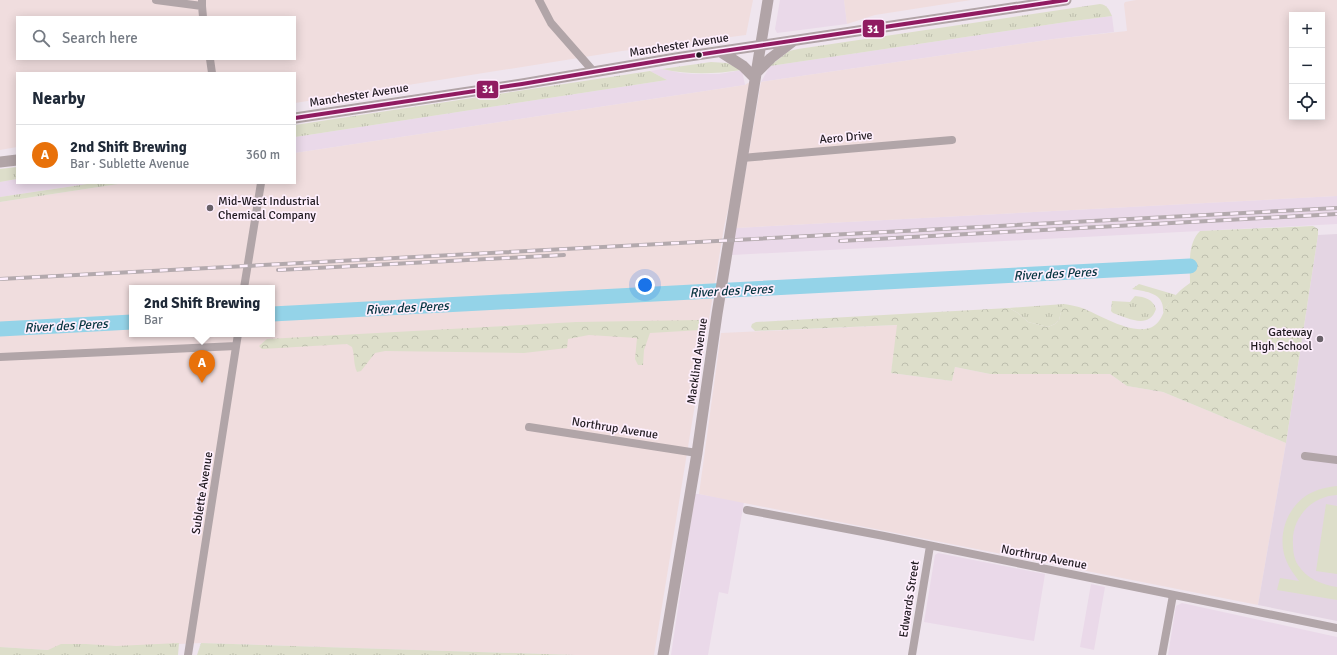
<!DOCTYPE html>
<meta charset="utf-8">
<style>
:root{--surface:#fff;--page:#f2f2f3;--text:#1f2937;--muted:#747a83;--line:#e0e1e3;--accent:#0b8043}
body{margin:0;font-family:Signika,sans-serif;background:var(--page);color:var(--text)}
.controls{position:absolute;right:12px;top:12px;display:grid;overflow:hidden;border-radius:0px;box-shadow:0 2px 10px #0003}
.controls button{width:36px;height:36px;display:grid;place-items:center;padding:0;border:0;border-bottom:1px solid var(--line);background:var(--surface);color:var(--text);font:20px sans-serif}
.you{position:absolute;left:645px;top:285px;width:14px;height:14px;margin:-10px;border:3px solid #fff;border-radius:50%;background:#1a73e8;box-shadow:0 0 0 6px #1a73e833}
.badge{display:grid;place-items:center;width:26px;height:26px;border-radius:50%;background:var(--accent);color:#fff;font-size:13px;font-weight:700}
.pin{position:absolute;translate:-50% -33px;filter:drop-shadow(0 1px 2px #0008)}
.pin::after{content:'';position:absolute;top:21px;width:14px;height:12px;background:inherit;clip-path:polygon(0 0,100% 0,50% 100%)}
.popup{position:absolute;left:129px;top:285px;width:146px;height:52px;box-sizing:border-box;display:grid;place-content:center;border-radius:0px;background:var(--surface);filter:drop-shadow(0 1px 3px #0005);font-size:13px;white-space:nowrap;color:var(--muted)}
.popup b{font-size:15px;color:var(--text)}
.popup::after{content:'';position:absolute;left:50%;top:100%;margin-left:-8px;border:8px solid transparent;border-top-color:var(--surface)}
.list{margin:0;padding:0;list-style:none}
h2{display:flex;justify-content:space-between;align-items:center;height:52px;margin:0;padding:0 16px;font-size:17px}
h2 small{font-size:13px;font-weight:400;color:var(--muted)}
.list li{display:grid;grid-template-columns:26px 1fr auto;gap:12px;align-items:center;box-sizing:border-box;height:60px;padding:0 16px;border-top:1px solid var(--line)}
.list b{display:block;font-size:15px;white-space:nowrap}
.list p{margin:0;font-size:13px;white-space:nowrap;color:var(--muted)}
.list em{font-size:13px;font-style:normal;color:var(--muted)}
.icon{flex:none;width:22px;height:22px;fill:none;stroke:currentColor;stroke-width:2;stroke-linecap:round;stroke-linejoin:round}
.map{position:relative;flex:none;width:1337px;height:655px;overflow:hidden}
.search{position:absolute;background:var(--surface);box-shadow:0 2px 10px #0003;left:16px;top:16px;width:280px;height:44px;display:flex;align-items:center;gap:10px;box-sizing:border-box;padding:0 14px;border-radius:0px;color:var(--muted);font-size:15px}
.panel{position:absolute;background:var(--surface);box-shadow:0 2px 10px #0003;left:16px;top:72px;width:280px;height:112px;border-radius:0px}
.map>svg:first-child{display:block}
</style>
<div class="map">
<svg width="1337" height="655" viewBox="0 0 1337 655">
<defs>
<pattern id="grass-tufts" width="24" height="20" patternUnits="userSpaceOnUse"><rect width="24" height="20" fill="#dddeca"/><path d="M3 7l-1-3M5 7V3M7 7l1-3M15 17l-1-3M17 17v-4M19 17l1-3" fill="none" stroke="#bdbead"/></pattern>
<pattern id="forest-crowns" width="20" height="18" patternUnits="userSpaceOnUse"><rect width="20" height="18" fill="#dddeca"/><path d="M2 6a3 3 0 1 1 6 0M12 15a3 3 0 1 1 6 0" fill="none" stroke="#bdbead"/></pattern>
</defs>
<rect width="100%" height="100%" fill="#efe5ee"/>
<path fill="#ead9e9" d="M 780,0 L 844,0 L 847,24 L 777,33 L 775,29 Z
M 1112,16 L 1114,32 L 1054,39 L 761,82 L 770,66 L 1066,22 Z
M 662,69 L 681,73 L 694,74 L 719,74 L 742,70 L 745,85 L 295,153 L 295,137 L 667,80 L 650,71 Z
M 17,179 L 17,183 L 94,183 L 0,197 L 0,182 Z
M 1337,196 L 1337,224 L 732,255 L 736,228 Z
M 695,494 L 699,494 L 744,502 L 728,594 L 719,592 L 708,655 L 671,655 Z
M 938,553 L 1045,574 L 1034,641 L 924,622 L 935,555 Z
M 1091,584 L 1105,587 L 1094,650 L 1080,647 Z
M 1182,603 L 1337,637 L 1337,655 L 1168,655 L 1176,606 Z"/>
<path fill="#f0ddde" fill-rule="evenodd" d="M 0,0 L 753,0 L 746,35 L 622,51 L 295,103 L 295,73 L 17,73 L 17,147 L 0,150 ZM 17,17 L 295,17 L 295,59 L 17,59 Z
M 844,0 L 971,0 L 875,15 L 847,24 Z
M 1136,0 L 1337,0 L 1337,196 L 736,228 L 761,82 L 1054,39 L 1127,31 L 1124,4 L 1125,2 ZM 1292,15 L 1322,15 L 1322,117 L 1292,117 Z
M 755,78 L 734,184 L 724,227 L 654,655 L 576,655 L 201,643 L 48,650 L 0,647 L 0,202 L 125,183 L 295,183 L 295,153 L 745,85 ZM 132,288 L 272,288 L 272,334 L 132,334 Z
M 898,325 L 891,373 L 952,381 L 955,367 L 990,374 L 1110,374 L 1127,386 L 1163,392 L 1286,443 L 1258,605 L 699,494 L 721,333 Z"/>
<path fill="#e4d5e3" d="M 1337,234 L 1337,621 L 1258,605 L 1286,443 L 1318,235 Z"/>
<path fill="url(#grass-tufts)" d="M 1100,4 C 1108,5 1109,10 1112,16 L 1066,22 L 770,66 L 789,51 L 798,49 Z
M 711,62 L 727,63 L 742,70 C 714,74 689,75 662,69 Z
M 650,71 L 667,80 L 295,137 L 295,125 Z
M 17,167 L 17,179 L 0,182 L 0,169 Z
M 94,183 L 125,183 L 0,202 L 0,197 Z
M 1139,284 L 1176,295 L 1166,307 L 1163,313 C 1165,293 1148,292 1132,289 Z
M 1135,296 C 1145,297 1153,299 1156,309 C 1149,330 1128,318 1113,313 L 1111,311 L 1112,301 L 1130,302 Z
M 1064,304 L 1062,308 L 1059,320 L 1055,324 L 1048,327 L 1028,322 L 1018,313 L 1009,308 Z
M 179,643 L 178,655 L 0,655 L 0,647 L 48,650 L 61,644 L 86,644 L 116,646 Z
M 201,643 L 576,655 L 197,655 Z"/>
<path fill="url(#forest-crowns)" d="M 1313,226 L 1318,229 L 1318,235 L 1286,443 L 1163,392 L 1127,386 L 1110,374 L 990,374 L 955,367 L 952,381 L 891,373 L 897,325 L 755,331 L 751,327 L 752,324 L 756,322 L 1009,308 L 1018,313 L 1028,322 L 1048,327 L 1055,324 L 1059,320 L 1062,307 L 1064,304 C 1070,305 1077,306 1082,308 C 1101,315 1143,343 1159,321 C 1162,317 1164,311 1166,307 C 1172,298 1181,289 1190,283 C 1190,266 1187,244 1200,231 Z
M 701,320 L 703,325 L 701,330 L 650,333 L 644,350 L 643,365 L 638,365 L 635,359 L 637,338 L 589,335 L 568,339 L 567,348 L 524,353 L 385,351 L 375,353 L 361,371 L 357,372 C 353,363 355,356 352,347 L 347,344 L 262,349 L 259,346 L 267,339 L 576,322 Z"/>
<path fill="#dddeca" d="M 1337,486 L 1337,495 C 1311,496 1291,519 1293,544 C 1293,551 1294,559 1298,565 C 1306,578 1322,585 1337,587 L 1337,600 L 1277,590 L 1280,578 L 1299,581 C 1294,574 1289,568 1286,560 C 1276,535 1288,503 1313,492 C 1321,488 1329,487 1337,486 Z
M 1326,504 L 1337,506 L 1337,574 L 1316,571 Z"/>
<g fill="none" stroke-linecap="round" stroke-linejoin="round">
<path stroke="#94d3e8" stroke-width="15" d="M 272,314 L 1190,266
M 0,329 L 132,322"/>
<path stroke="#b1a5a8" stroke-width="8" d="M 156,0 L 202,6
M 202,0 L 202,6 L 203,17
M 539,0 L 551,23 L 594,72
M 210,59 L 212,73
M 742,158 L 952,140
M 244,288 L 261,183
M 0,357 L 236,346
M 529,427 L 697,453
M 1305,456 L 1337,460
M 747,510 L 884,536 L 1337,628
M 188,655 L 238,334
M 912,655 L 930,546
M 1162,655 L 1173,595"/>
<path stroke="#b1a4a7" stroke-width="11" d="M 721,52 L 743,66 L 755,78
M 756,73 L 771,58 L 792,42
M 295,118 L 522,84 L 676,58 L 1066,0
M 0,162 L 17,160
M 663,655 L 697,453 L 717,314 L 768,0"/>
<defs>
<path id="rail" d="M 840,241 L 1337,214
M 278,270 L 564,255
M 0,279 L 1337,208"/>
</defs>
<use href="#rail" stroke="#b3a9ad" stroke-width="4"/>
<use href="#rail" stroke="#feeffd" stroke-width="2.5" stroke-dasharray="8" stroke-linecap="butt"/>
<defs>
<path id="bus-1" d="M 295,118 L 522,84 L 676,58 L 1066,0"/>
</defs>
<use href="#bus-1" stroke="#feeffd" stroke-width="7"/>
<use href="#bus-1" stroke="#901b61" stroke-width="4"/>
</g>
<circle fill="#201a20" stroke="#feeffd" stroke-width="1.5" cx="699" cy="55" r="3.5"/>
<g fill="#686168" stroke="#feeffd" stroke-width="1.5">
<circle cx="210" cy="208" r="4"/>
<circle cx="1320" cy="339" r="4"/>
</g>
<g text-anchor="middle" stroke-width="3.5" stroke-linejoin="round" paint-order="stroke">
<g font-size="12" fill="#201a20" stroke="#feeffd">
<text transform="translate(679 45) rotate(-9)" y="4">Manchester Avenue</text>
<text transform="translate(359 95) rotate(-9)" y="4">Manchester Avenue</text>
<text transform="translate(846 137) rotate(-5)" y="4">Aero Drive</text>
<text transform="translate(697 361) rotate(-82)" y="4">Macklind Avenue</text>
<text transform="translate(615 428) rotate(9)" y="4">Northrup Avenue</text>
<text transform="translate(202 493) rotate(-81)" y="4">Sublette Avenue</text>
<text transform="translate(1044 557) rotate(11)" y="4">Northrup Avenue</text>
<text transform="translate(909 599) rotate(-81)" y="4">Edwards Street</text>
</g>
<g font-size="12" fill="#201a20" stroke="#feeffd" text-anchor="start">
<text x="218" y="205">Mid-West Industrial<tspan x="218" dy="14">Chemical Company</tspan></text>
<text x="1312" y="336" text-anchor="end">Gateway<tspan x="1312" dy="14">High School</tspan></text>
</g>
<g font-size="13" font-style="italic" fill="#05333f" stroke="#feeffd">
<text transform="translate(1055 273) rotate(-3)" y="5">River des Peres</text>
<text transform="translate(731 290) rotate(-3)" y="5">River des Peres</text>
<text transform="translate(407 307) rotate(-3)" y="5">River des Peres</text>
<text transform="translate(66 325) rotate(-3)" y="5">River des Peres</text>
</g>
</g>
<g stroke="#feeffd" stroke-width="1.5">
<rect x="862" y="19" width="23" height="19" rx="4" fill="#901b61"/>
<rect x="476" y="80" width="23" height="19" rx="4" fill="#901b61"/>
</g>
<g font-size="11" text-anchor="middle" font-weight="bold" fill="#fff">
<text x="873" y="33">31</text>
<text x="488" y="93">31</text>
</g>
</svg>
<div class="controls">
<button>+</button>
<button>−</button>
<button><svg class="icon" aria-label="locate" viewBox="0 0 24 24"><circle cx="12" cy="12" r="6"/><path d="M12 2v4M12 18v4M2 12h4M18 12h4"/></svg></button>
</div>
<div class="you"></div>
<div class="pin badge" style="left:202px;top:383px;background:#e8710a">A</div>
<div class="popup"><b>2nd Shift Brewing</b>Bar</div>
<div class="search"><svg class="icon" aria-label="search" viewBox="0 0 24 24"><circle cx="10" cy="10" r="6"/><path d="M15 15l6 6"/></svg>Search here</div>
<section class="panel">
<h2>Nearby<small></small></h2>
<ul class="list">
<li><span class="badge" style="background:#e8710a">A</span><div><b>2nd Shift Brewing</b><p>Bar · Sublette Avenue</p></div><em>360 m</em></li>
</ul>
</section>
</div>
